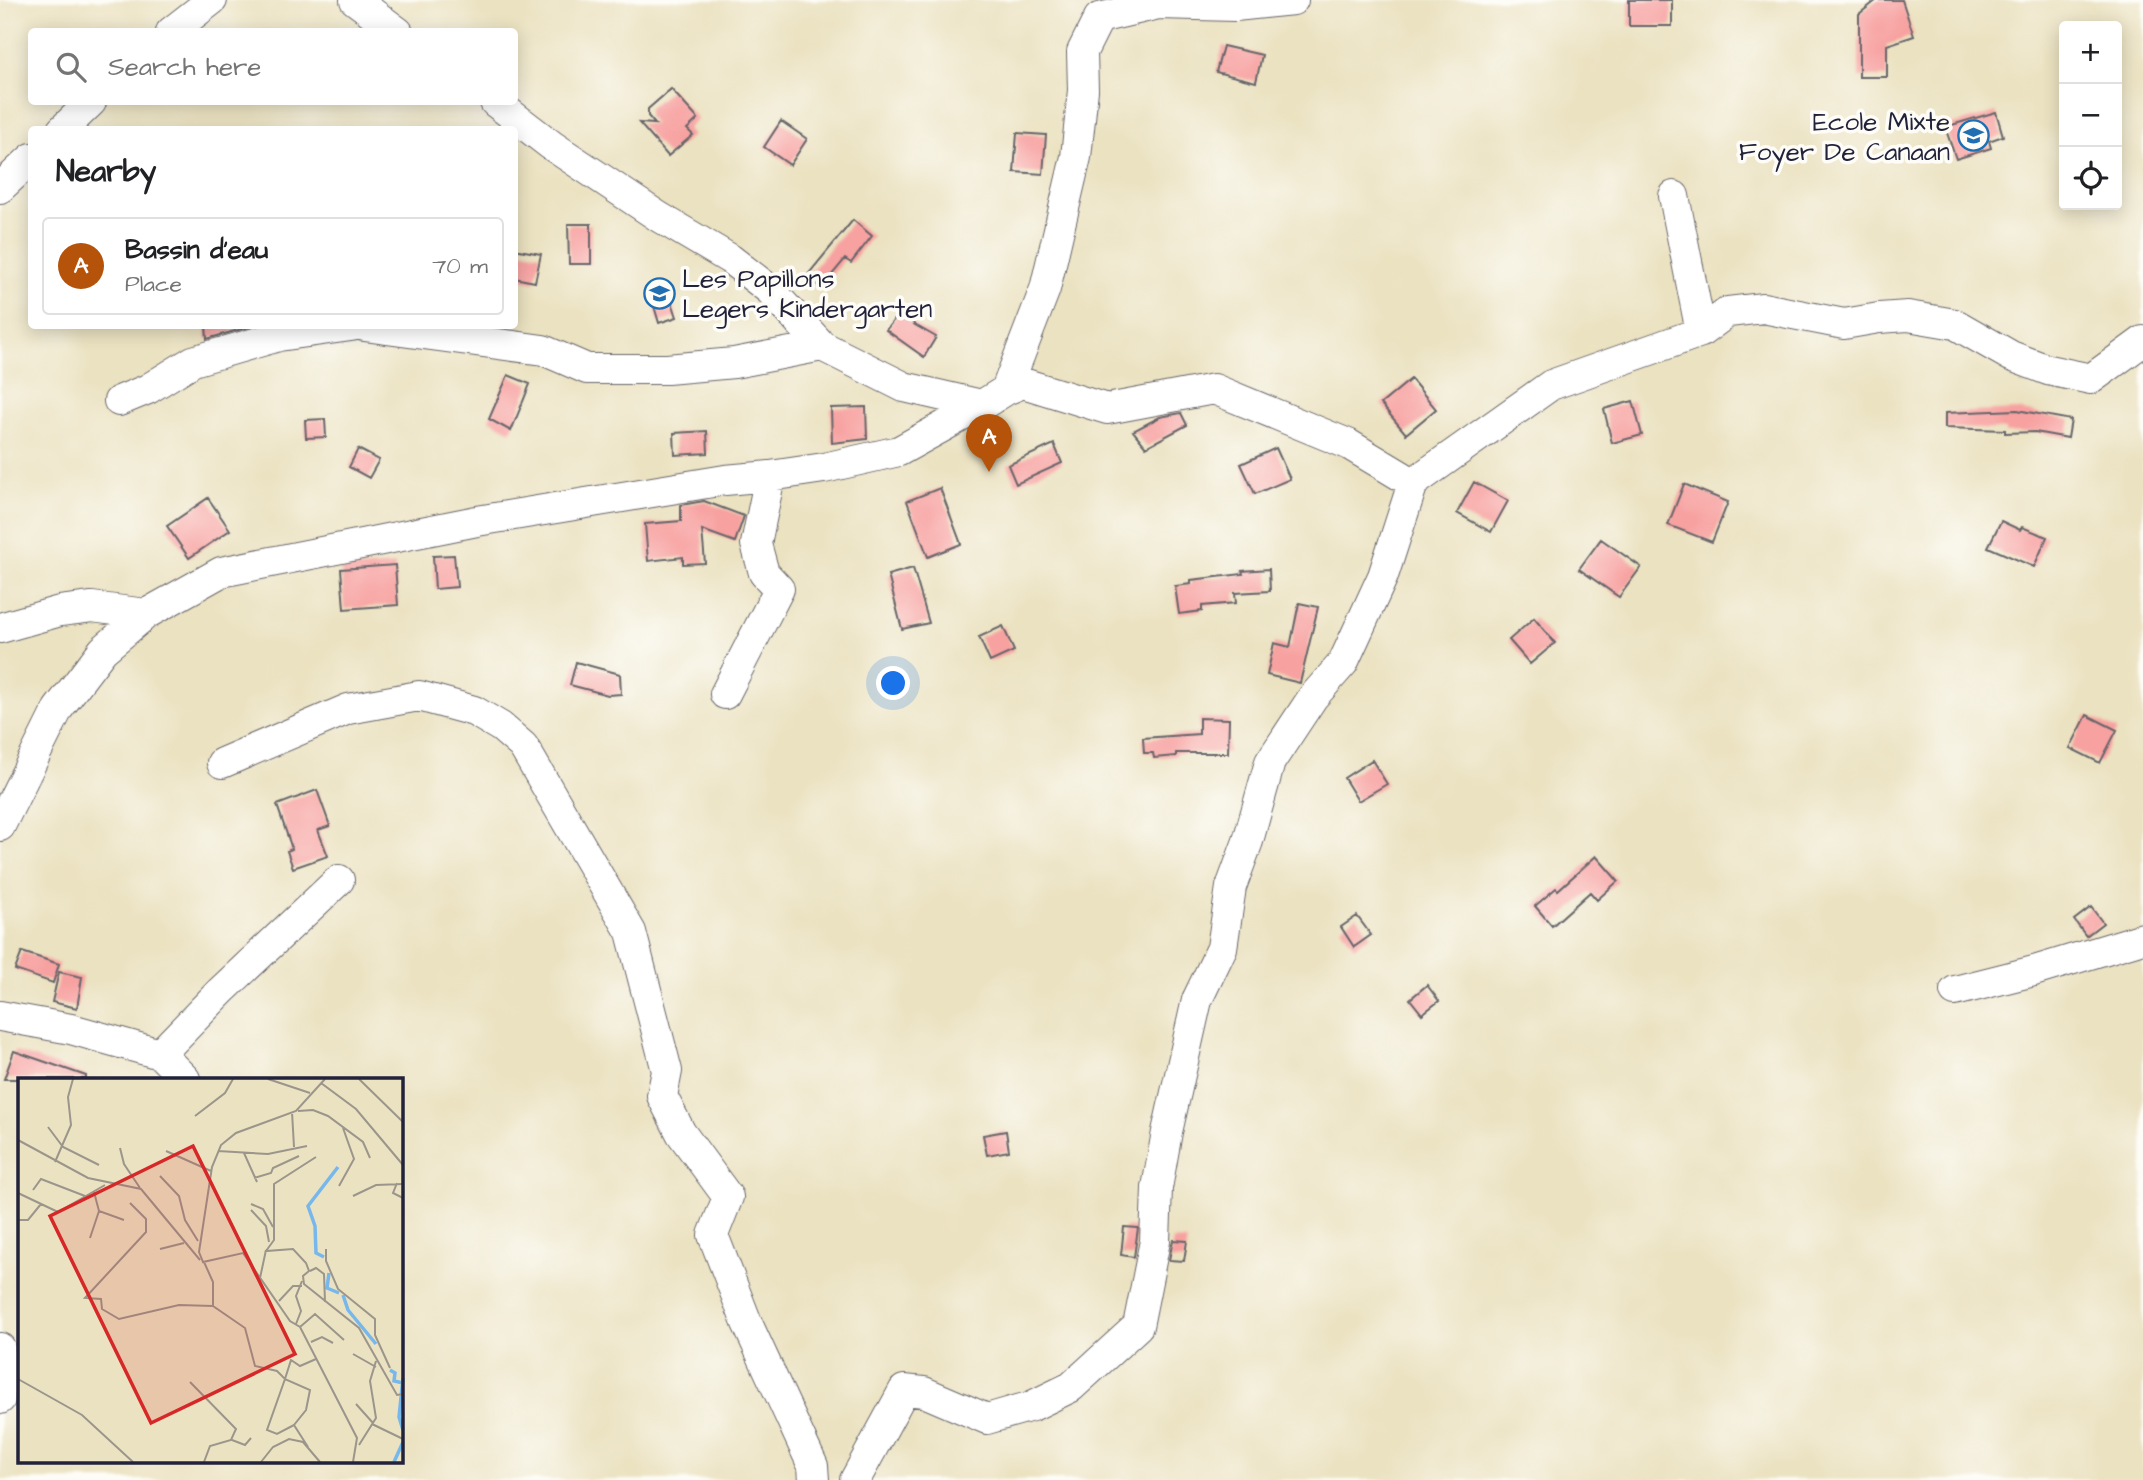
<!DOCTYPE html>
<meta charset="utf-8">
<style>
:root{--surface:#fff;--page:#f6f6f6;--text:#202124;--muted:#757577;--line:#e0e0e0;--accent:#b45309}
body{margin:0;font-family:"Architects Daughter",sans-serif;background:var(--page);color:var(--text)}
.controls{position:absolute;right:21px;top:21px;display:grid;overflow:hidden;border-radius:7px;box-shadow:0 4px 18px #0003}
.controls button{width:63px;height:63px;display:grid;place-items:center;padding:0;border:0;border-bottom:2px solid var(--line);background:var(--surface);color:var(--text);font:35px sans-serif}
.you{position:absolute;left:894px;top:684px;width:24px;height:24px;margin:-18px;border:5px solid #fff;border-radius:50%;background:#1a73e8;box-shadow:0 0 0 10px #1a73e833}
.badge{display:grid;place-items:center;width:46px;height:46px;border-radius:50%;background:var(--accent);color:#fff;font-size:23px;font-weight:700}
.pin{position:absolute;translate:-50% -58px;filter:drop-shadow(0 2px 4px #0008)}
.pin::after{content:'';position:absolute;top:37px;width:24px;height:21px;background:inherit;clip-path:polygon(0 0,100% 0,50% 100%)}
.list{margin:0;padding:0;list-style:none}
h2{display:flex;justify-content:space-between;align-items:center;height:91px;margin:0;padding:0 28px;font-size:30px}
h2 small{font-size:23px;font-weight:400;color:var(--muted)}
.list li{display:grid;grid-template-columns:46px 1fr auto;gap:21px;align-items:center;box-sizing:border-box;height:98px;margin:0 14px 14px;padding:0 14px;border:2px solid var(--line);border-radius:7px}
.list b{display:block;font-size:26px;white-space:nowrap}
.list p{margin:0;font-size:23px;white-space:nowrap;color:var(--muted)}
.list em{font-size:23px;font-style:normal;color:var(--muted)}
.icon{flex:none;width:38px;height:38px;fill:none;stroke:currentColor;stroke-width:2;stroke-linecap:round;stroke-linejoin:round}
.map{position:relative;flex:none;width:2143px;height:1480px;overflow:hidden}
.search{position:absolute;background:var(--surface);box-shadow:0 4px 18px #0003;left:28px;top:28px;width:490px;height:77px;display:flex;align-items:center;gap:18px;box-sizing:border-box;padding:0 24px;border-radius:7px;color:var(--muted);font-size:26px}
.panel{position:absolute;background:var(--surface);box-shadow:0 4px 18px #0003;left:28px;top:126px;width:490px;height:203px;border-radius:7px}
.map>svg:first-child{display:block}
</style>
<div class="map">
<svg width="2143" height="1480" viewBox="0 0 2143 1480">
<rect width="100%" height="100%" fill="#fdfcf7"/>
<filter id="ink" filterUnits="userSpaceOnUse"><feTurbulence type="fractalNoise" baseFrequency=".0143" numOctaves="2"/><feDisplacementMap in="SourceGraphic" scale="14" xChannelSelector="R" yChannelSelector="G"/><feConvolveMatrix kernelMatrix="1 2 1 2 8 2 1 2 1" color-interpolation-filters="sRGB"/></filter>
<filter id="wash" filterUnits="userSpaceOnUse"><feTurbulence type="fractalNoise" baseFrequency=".00686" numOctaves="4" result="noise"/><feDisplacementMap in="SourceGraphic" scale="28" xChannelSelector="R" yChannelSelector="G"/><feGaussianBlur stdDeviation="1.57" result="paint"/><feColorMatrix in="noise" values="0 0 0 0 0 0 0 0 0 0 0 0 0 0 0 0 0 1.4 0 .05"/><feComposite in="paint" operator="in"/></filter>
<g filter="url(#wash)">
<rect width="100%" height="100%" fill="#ebe2c1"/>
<g id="blocks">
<path fill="#f7a1a0" d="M 1629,0 L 1672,0 L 1672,26 L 1629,26 Z
M 1877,0 L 1902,0 L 1914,36 L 1887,45 L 1887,77 L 1859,77 L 1859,14 Z
M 1223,46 L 1262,55 L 1256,82 L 1216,72 Z
M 671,89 L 698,119 L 687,129 L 693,135 L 668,156 L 639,123 L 655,124 L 648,116 L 648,109 Z
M 1996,112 L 2003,136 L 1989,141 L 1991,148 L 1956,159 L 1945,127 Z
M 781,121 L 807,139 L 790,165 L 764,147 Z
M 1017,133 L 1046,135 L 1043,174 L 1014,172 Z
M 853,220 L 872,236 L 851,263 L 845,259 L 821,288 L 806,277 Z
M 568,224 L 591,224 L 591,264 L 569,264 Z
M 514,249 L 541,254 L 535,282 L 514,278 Z
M 666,284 L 677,317 L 659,323 L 649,289 Z
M 900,312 L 915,325 L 936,337 L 924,357 L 886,330 Z
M 206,326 L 252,326 L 207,339 Z
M 508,375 L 530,384 L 511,431 L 489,419 Z
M 1411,379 L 1436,409 L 1406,434 L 1381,404 Z
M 1633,401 L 1642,435 L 1612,443 L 1604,409 Z
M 866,407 L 867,439 L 832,443 L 831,408 Z
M 2017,410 L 2071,420 L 2068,438 L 2035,432 L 2005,433 L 2005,430 L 1945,428 L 1945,413 Z
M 1181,413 L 1187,425 L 1146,447 L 1133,431 L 1160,417 Z
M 325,419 L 326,437 L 306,438 L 305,420 Z
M 707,431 L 708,453 L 675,455 L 674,433 Z
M 1054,444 L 1062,463 L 1016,484 L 1008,465 Z
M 1276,448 L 1290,479 L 1255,494 L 1241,464 Z
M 358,449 L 379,460 L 369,478 L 349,467 Z
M 1474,482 L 1508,501 L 1491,532 L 1457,513 Z
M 1684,484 L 1728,502 L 1712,542 L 1668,525 Z
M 940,488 L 961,544 L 928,557 L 907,501 Z
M 208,498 L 230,530 L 189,558 L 167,526 Z
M 704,501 L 744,516 L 735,542 L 702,530 L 705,563 L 683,564 L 683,557 L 648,561 L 645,524 L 681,521 L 681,505 Z
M 2001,521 L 2020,530 L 2022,527 L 2047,537 L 2034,567 L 1988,547 Z
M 1601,539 L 1641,567 L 1619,597 L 1579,569 Z
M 454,555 L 457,587 L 435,589 L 433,556 Z
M 395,565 L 398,605 L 344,609 L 341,569 Z
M 913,568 L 929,623 L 902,629 L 888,575 Z
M 1269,569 L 1270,591 L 1235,593 L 1236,603 L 1202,606 L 1202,611 L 1179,614 L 1175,586 L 1191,584 L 1191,580 L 1243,574 L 1242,571 Z
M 1299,603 L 1318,607 L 1300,683 L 1267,675 L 1274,643 L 1290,647 Z
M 1534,618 L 1555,643 L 1530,664 L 1509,640 Z
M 1003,626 L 1014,651 L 990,662 L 979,637 Z
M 576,662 L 620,674 L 621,694 L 608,695 L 570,685 Z
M 2087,715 L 2117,730 L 2100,763 L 2070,748 Z
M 1199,718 L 1229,719 L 1228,753 L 1176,753 L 1176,756 L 1154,758 L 1153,753 L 1144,753 L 1143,738 L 1199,734 Z
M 1372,760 L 1387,784 L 1358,801 L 1344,778 Z
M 317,790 L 330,826 L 318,830 L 328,856 L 293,868 L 287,851 L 292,849 L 277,805 Z
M 1596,856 L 1618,881 L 1597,900 L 1590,892 L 1552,926 L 1535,906 L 1556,888 L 1558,890 Z
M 2091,907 L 2103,923 L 2086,936 L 2074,920 Z
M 1357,916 L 1371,935 L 1354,947 L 1341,927 Z
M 22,952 L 59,964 L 53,983 L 15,970 Z
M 59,972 L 82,977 L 77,1008 L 52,1002 Z
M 1427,985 L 1439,1001 L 1422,1014 L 1410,999 Z
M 14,1051 L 86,1076 L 86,1079 L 4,1079 Z
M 1006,1131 L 1009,1151 L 987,1155 L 983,1135 Z
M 1124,1227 L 1138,1228 L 1134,1257 L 1121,1255 Z
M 1173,1240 L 1187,1241 L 1184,1261 L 1169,1260 Z"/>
</g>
</g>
<g filter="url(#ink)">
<use href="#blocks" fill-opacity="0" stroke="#68656a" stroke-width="2"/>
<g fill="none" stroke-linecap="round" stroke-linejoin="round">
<defs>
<path id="minor" d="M 355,0 L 398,32
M 171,32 L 212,0
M 495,102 L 551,145 L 659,217 L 730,259 L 770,290 L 822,346 L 904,387 L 982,405 L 1006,390 L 1045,289 L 1076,157 L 1083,90 L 1082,52 L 1099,18 L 1159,4 L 1235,6 L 1293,0
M 62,130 L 91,102
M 0,188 L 32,158
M 1674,196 L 1701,332
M 364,326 L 543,350 L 587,369 L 667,369 L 734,363 L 822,346
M 1006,390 L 1023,383 L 1107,409 L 1214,389 L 1348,444 L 1413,483 L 1551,385 L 1701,332 L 1728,312 L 1763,308 L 1844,324 L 1879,318 L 1908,316 L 1955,324 L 2011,356 L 2048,370 L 2091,379 L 2143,341
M 119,401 L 148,389 L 193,361 L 279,336 L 351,326
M 0,628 L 60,611 L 92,607 L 146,614
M 725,694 L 779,589 L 764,573 L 756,544 L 770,476
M 222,763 L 348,709 L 419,696 L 474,711 L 501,727 L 523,746 L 631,932 L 667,1071 L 662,1096 L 681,1133 L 728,1197 L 713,1235 L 747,1323 L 813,1466 L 814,1480
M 0,826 L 58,709 L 103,650 L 146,614 L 221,572 L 477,521 L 725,480 L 770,476 L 824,468 L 899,451 L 982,405
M 1955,991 L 2034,971 L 2143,938
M 0,1016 L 71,1029 L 160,1054 L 221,991 L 339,880
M 160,1054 L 185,1079
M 0,1348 L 2,1368 L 0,1399
M 855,1480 L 904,1390 L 924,1392 L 987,1419 L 1032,1406 L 1071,1387 L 1138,1326 L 1155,1241 L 1157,1188 L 1167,1132 L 1197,1000 L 1222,948 L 1231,887 L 1248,841 L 1270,762 L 1313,697 L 1343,663 L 1383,576 L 1413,483"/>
</defs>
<use href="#minor" stroke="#68656a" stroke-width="32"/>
<use href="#minor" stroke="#fff" stroke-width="30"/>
</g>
</g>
<defs>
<symbol id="school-ring" viewBox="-11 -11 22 22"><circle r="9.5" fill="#fdfcf7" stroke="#1f6fb2" stroke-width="1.5"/><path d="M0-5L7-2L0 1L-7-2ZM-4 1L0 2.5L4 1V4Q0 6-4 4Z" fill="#1f6fb2"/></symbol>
</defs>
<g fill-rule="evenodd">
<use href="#school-ring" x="1956" y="118" width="35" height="35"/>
<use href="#school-ring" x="642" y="276" width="35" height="35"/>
</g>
<g text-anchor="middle" stroke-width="7" stroke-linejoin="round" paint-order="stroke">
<g font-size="26" fill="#22223b" stroke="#fdfcf7" text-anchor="end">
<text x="1950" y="130">Ecole Mixte<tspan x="1950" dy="30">Foyer De Canaan</tspan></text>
<text x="682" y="287" text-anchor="start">Les Papillons<tspan x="682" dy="30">Legers Kindergarten</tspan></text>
</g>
</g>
<g transform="translate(18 1078)">
<rect width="385" height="385" fill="#ebe2c1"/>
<path fill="none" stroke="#77b8ec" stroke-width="3.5" d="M 306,179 L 298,175 L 297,148 L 290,128 L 320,89M 311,195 L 309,210 L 321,215M 325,217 L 330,232 L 358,266M 372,292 L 377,295 L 376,303 L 385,305M 385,300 L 381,339 L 385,352M 376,384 L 385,364"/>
<path fill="none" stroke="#9b958b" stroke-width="2" d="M 250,1 L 292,15M 307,1 L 278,33 L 218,55 L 203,67 L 194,89 L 181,174 L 185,184 L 225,175 L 272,243 L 282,249 L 339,360 L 335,384M 341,1 L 385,44M 303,5 L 338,31 L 385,87M 280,33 L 295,32 L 310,38 L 345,64 L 352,80M 274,34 L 276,69M 177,38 L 207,15 L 215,1M 30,49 L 45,69 L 81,87M 0,62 L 70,100 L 123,111 L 182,182M 102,70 L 106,86 L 122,110M 148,73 L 193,93M 200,73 L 250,76 L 289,68M 226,75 L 239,104M 298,79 L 256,106 L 256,162 L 248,173 L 275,171 L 288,185 L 291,193 L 285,198 L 286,206 L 341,250 L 379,317 L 385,316M 37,84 L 53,47 L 50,19 L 55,1M 142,98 L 161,118 L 167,142 L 180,163M 236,100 L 253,95 L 255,90 L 281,78M 379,105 L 375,115 L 385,120M 321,108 L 336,81 L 325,50M 15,112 L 23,101 L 67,118M 76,114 L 81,133 L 106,142M 0,115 L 40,134 L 87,107M 335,118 L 358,107 L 385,106M 112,125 L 128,141 L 128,154 L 67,220 L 83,221 L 84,231 L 101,241 L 161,227 L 195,228M 233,126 L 245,131 L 255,149M 233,132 L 248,148 L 251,164M 0,142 L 10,142 L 23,126M 72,160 L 81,133M 142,171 L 166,165M 308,171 L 308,183 L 320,211 L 357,241 L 357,257 L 372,290M 186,184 L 195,204 L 195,228 L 227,250 L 237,288 L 259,293 L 267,301 L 273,282 L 282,288 L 298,281M 292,193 L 298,190 L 306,196 L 307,224M 242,200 L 248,172M 261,223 L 275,208 L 284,208M 278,246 L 283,233 L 278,218 L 284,203M 282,249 L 297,236 L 326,262M 293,264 L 304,259 L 315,265M 335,276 L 358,289M 0,301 L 64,337 L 115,384M 172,304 L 218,351 L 213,362 L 192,368 L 186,384M 338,326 L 355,345M 354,346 L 385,361M 276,347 L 259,356 L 249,352 L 267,301 L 292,312 L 288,332 L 276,347 L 290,369M 214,362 L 227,367 L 233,360M 341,367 L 358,340 L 352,303 L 358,283M 243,384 L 255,369 L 271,361 L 285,364 L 302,384"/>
<path fill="#d62828" fill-opacity="0.15" stroke="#d62828" stroke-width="3.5" d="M 175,68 L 277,276 L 133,345 L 32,138 Z"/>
<rect width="385" height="385" fill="none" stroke="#22223b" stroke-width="3.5"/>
</g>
</svg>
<div class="controls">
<button>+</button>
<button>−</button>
<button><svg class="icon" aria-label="locate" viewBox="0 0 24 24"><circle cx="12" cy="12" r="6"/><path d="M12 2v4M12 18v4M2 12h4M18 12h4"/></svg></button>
</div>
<div class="you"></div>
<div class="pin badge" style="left:989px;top:472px">A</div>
<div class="search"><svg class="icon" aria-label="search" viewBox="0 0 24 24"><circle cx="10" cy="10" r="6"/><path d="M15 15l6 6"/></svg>Search here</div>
<section class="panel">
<h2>Nearby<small></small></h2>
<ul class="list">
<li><span class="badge">A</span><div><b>Bassin d'eau</b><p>Place</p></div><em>70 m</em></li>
</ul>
</section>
</div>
